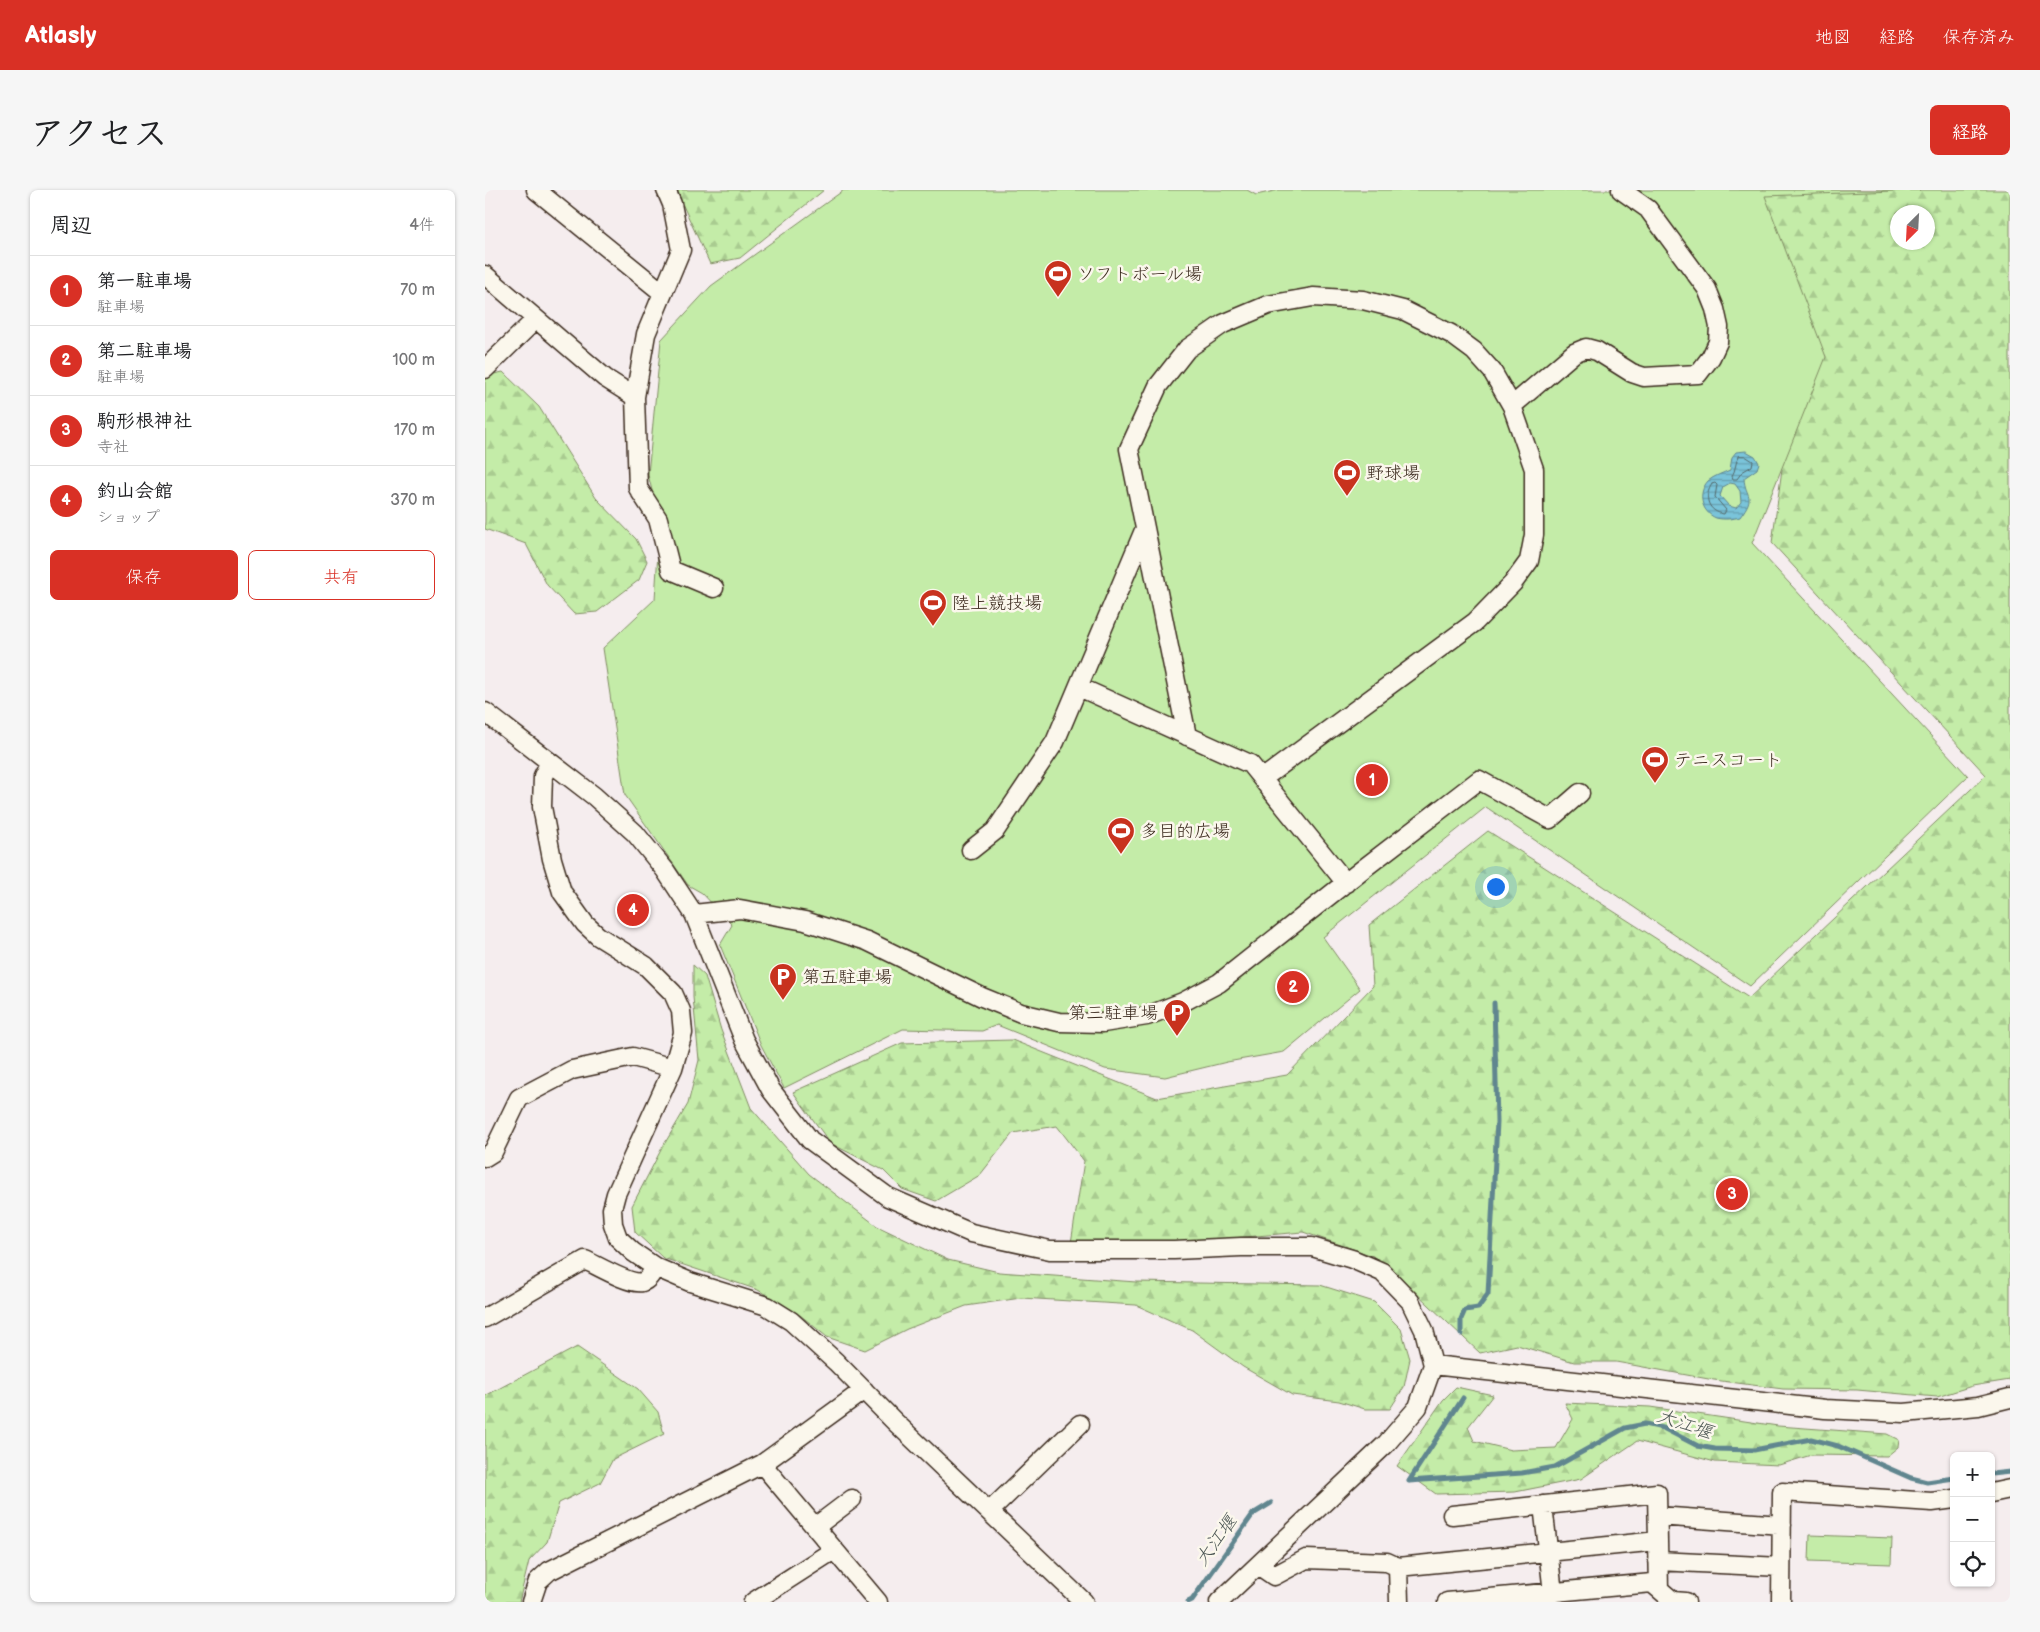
<!DOCTYPE html>
<html lang="ja">
<meta charset="utf-8">
<style>
:root{--surface:#fff;--page:#f6f6f6;--text:#202124;--muted:#757577;--line:#e0e0e0;--accent:#d93025}
body{margin:0;font-family:"Balsamiq Sans","Klee One",sans-serif;background:var(--page);color:var(--text)}
.controls{position:absolute;right:15px;bottom:15px;display:grid;overflow:hidden;border-radius:8px;box-shadow:0 1px 4px #0004}
.controls button{width:45px;height:45px;display:grid;place-items:center;padding:0;border:0;border-bottom:1px solid var(--line);background:var(--surface);color:var(--text);font:25px sans-serif}
.compass{position:absolute;left:1405px;top:15px;width:45px;height:45px;border-radius:50%;background:var(--surface);box-shadow:0 1px 4px #0004;rotate:204deg}
.you{position:absolute;left:1010px;top:696px;width:18px;height:18px;margin:-12px;border:4px solid #fff;border-radius:50%;background:#1a73e8;box-shadow:0 0 0 8px #1a73e833}
.badge{display:grid;place-items:center;width:32px;height:32px;border-radius:50%;background:var(--accent);color:#fff;font-size:16px;font-weight:700}
.pin{position:absolute;translate:-50% -50%;border:2px solid #fff;box-shadow:0 1px 5px #0006}
.list{margin:0;padding:0;list-style:none}
h2{display:flex;justify-content:space-between;align-items:center;height:65px;margin:0;padding:0 20px;font-size:21px}
h2 small{font-size:16px;font-weight:400;color:var(--muted)}
.list li{display:grid;grid-template-columns:32px 1fr auto;gap:15px;align-items:center;box-sizing:border-box;height:70px;padding:0 20px;border-top:1px solid var(--line)}
.list b{display:block;font-size:19px;white-space:nowrap}
.list p{margin:0;font-size:16px;white-space:nowrap;color:var(--muted)}
.list em{font-size:16px;font-style:normal;color:var(--muted)}
.actions{display:flex;gap:10px;padding:15px 20px}
.actions a{flex:1;padding:11px 0;border:1px solid var(--accent);border-radius:8px;text-align:center;font-size:18px;color:var(--accent)}
.actions .main{background:var(--accent);color:#fff}
.icon{flex:none;width:28px;height:28px;fill:none;stroke:currentColor;stroke-width:2;stroke-linecap:round;stroke-linejoin:round}
.map{position:relative;flex:none;width:1525px;height:1412px;overflow:hidden;border-radius:8px}
header{display:flex;align-items:center;gap:30px;box-sizing:border-box;height:70px;padding:0 25px;background:var(--accent);color:#fff}
header strong{font-size:24px}
nav{display:flex;gap:28px;margin-inline-start:auto;font-size:18px}
.intro{display:flex;align-items:center;justify-content:space-between;box-sizing:border-box;height:120px;padding:0 30px}
h1{margin:0;font-size:35px}
.button{padding:12px 22px;border-radius:8px;background:var(--accent);color:#fff;font-size:18px;font-weight:700}
main{display:flex;gap:30px;padding:0 30px}
aside{flex:1;background:var(--surface);border-radius:8px;box-shadow:0 1px 4px #0004}
.map>svg:first-child{display:block}
</style>
<header>
<strong>Atlasly</strong>
<nav><a>地図</a><a>経路</a><a>保存済み</a></nav>
</header>
<div class="intro"><h1>アクセス</h1><a class="button">経路</a></div>
<main>
<aside>
<h2>周辺<small>4件</small></h2>
<ul class="list">
<li><span class="badge">1</span><div><b>第一駐車場</b><p>駐車場</p></div><em>70 m</em></li>
<li><span class="badge">2</span><div><b>第二駐車場</b><p>駐車場</p></div><em>100 m</em></li>
<li><span class="badge">3</span><div><b>駒形根神社</b><p>寺社</p></div><em>170 m</em></li>
<li><span class="badge">4</span><div><b>釣山会館</b><p>ショップ</p></div><em>370 m</em></li>
</ul>
<div class="actions"><a class="main">保存</a><a>共有</a></div>
</aside>
<div class="map">
<svg width="1525" height="1412" viewBox="0 0 1525 1412">
<defs>
<pattern id="forest-firs" width="22" height="20" patternUnits="userSpaceOnUse" patternTransform="scale(1.25)"><rect width="22" height="20" fill="#c4eca8"/><path d="M5 1l3.5 6h-7zM16 11l3.5 6h-7z" fill="#a9cb90"/></pattern>
<pattern id="water-rules" width="6" height="5" patternUnits="userSpaceOnUse" patternTransform="scale(1.25)"><rect width="6" height="5" fill="#7ac4da"/><path d="M0 2.5h6" fill="none" stroke="#659fb0"/></pattern>
</defs>
<rect width="100%" height="100%" fill="#f5edee"/>
<filter id="ink" filterUnits="userSpaceOnUse"><feTurbulence type="fractalNoise" baseFrequency=".02" numOctaves="2"/><feDisplacementMap in="SourceGraphic" scale="10" xChannelSelector="R" yChannelSelector="G"/><feConvolveMatrix kernelMatrix="1 2 1 2 8 2 1 2 1" color-interpolation-filters="sRGB"/></filter>
<g filter="url(#ink)">
<path fill="url(#forest-firs)" stroke="#808b63" fill-rule="evenodd" d="M 193,0 L 339,0 L 255,68 L 225,74 L 195,9 Z
M 1254,0 L 1525,0 L 1525,1190 L 1487,1196 L 1452,1207 L 1372,1200 L 1298,1199 L 1229,1190 L 1131,1172 L 1089,1172 L 1032,1155 L 995,1163 L 927,1099 L 888,1066 L 818,1042 L 700,1052 L 586,1053 L 599,971 L 572,936 L 528,943 L 495,985 L 451,1011 L 417,999 L 398,980 L 345,953 L 308,902 L 417,853 L 527,850 L 672,908 L 802,885 L 888,796 L 884,735 L 1003,641 L 1264,808 L 1501,585 L 1287,353 L 1297,279 L 1205,200 ZM 1412,22 L 1442,22 L 1442,52 L 1412,52 Z
M 18,182 L 54,217 L 111,308 L 151,349 L 162,371 L 154,390 L 112,422 L 89,424 L 62,395 L 41,354 L 0,339 L 0,189 L 4,185 Z
M 208,775 L 220,786 L 236,840 L 266,918 L 324,984 L 392,1036 L 463,1070 L 514,1082 L 651,1092 L 835,1095 L 889,1112 L 916,1139 L 925,1169 L 919,1197 L 905,1219 L 880,1219 L 854,1211 L 807,1205 L 758,1177 L 707,1140 L 651,1115 L 536,1108 L 481,1116 L 422,1139 L 380,1160 L 342,1147 L 315,1125 L 273,1100 L 178,1068 L 150,1042 L 147,1016 L 177,958 L 203,914 L 214,870 L 208,807 Z
M 92,1157 L 153,1199 L 173,1222 L 179,1244 L 128,1269 L 115,1293 L 74,1313 L 62,1352 L 44,1371 L 34,1412 L 0,1412 L 0,1206 Z
M 971,1197 L 1008,1205 L 983,1237 L 989,1251 L 1026,1260 L 1071,1258 L 1088,1229 L 1080,1213 L 1165,1217 L 1293,1236 L 1402,1244 L 1414,1250 L 1413,1257 L 1402,1266 L 1326,1265 L 1294,1275 L 1230,1272 L 1152,1251 L 1096,1289 L 1030,1302 L 951,1304 L 912,1276 L 958,1210 Z"/>
<path fill="#c4eca8" stroke="#808b63" d="M 359,0 L 762,0 L 771,5 L 794,0 L 1435,0 L 1280,6 L 1341,167 L 1267,353 L 1483,586 L 1265,796 L 1001,617 L 838,747 L 875,799 L 799,862 L 742,872 L 680,887 L 620,879 L 512,835 L 497,841 L 418,839 L 299,898 L 276,855 L 235,755 L 247,735 L 217,703 L 203,695 L 140,605 L 118,458 L 170,409 L 175,331 L 163,285 L 176,150 L 226,96 Z
M 1325,1345 L 1407,1348 L 1406,1374 L 1324,1371 Z"/>
<path fill="url(#water-rules)" stroke="#61868f" fill-rule="evenodd" d="M 1261,261 L 1270,266 L 1274,273 L 1272,279 L 1259,288 C 1260,308 1272,304 1255,327 C 1248,329 1239,330 1231,328 C 1216,322 1212,303 1223,291 C 1229,286 1238,283 1245,280 L 1247,267 L 1251,262 ZM 1245,293 L 1250,294 L 1255,301 L 1256,312 L 1251,318 L 1244,316 L 1235,306 L 1238,297 Z"/>
<g fill="none" stroke-linecap="round" stroke-linejoin="round">
<path stroke="#546869" stroke-width="1" d="M 1260,266 L 1268,271 L 1267,276 L 1257,282 L 1252,289 L 1248,289 L 1247,286 C 1251,280 1250,272 1254,266 Z
M 1227,294 L 1230,293 L 1232,295 L 1230,307 L 1241,320 L 1239,324 C 1223,322 1218,307 1227,294 Z"/>
<path stroke="#61868f" stroke-width="5" d="M 976,1144 L 976,1129 L 980,1120 L 993,1118 L 1003,1104 L 1012,932 L 1009,813
M 1506,1284 L 1525,1282
M 924,1291 L 1037,1283 L 1070,1277 L 1140,1238 L 1160,1234 L 1178,1238 L 1213,1256 L 1230,1259 L 1269,1260 L 1326,1249 L 1353,1256 L 1426,1288 L 1442,1292 L 1469,1288
M 924,1291 L 978,1208
M 703,1412 L 707,1410 L 768,1324 L 786,1313"/>
<defs>
<path id="minor" d="M 51,0 L 178,103 L 196,60 L 187,14 L 181,0
M 0,85 L 120,188 L 150,207
M 178,103 L 161,144 L 150,207 L 153,298 L 173,329 L 186,380 L 229,398
M 0,179 L 51,129
M 1027,216 L 1089,163 L 1101,158 L 1112,161 L 1147,183 L 1159,187 L 1213,184 L 1226,167 L 1233,152 L 1234,137 L 1230,119 L 1222,99 L 1163,19 L 1136,0
M 594,497 L 765,574 L 861,693
M 0,522 L 109,606 L 150,643 L 180,680 L 209,724 L 259,850 L 286,900 L 325,950 L 403,1007 L 486,1043 L 565,1060 L 689,1060 L 756,1057 L 827,1057 L 867,1069 L 897,1082 L 925,1111 L 939,1140 L 948,1175
M 702,546 L 644,259 L 673,196 L 702,159 L 738,134 L 783,115 L 828,107 L 878,110 L 918,120 L 966,144 L 989,161 L 1007,181 L 1027,216 L 1049,279 L 1049,345 L 1044,371 L 1028,393 L 990,432 L 777,589
M 65,572 L 58,586 L 57,617 L 67,669 L 77,702 L 100,734 L 113,746 L 161,776 L 188,803 L 196,821 L 198,843 L 188,878 L 131,1004 L 127,1019 L 128,1034 L 133,1048 L 148,1062 L 170,1077 L 205,1092 L 282,1116 L 306,1131 L 351,1172 L 409,1231 L 599,1412
M 486,660 L 510,641 L 570,552 L 660,338
M 209,724 L 255,719 L 320,731 L 382,751 L 497,807 L 536,823 L 574,832 L 618,833 L 662,826 L 698,812 L 734,793 L 878,679 L 994,590 L 1065,629 L 1095,603
M 0,967 L 8,962 L 34,908 L 87,880 L 148,867 L 188,878
M 0,1128 L 100,1070 C 113,1076 145,1095 157,1092 C 164,1090 167,1083 170,1077
M 277,1274 L 393,1412
M 1506,1303 L 1525,1299
M 1058,1315 L 1069,1412
M 505,1321 L 595,1234
M 967,1325 L 1172,1303 L 1174,1399
M 1173,1326 L 1297,1335
M 330,1337 L 367,1309
M 1173,1371 L 1296,1377
M 773,1375 L 789,1386 L 821,1369 L 902,1372 L 913,1377 L 1173,1351
M 913,1377 L 914,1412
M 46,1412 L 53,1391 L 64,1381 L 277,1274 L 379,1200
M 268,1412 L 349,1360
M 734,1412 L 901,1254 L 933,1217 L 948,1175 L 1340,1219 L 1419,1223 L 1493,1216 L 1525,1208
M 962,1412 L 1167,1393 L 1188,1411 L 1201,1412
M 1296,1412 L 1297,1302 L 1447,1312 L 1469,1309"/>
</defs>
<use href="#minor" stroke="#3b2a1e" stroke-width="21"/>
<use href="#minor" stroke="#fbf7ec" stroke-width="18"/>
</g>
</g>
<defs>
<symbol id="stadium-pin" viewBox="-11 -11 22 30"><path d="M0 17L-7.5 6A9.5 9.5 0 1 1 7.5 6Z" fill="#c8321e" stroke="#fbf7ec"/><path d="M0-5a6.5 5 0 1 0 0 10a6.5 5 0 1 0 0-10ZM-3.5-1.8h7v3.6h-7Z" fill="#fff"/></symbol>
<symbol id="parking-pin" viewBox="-11 -11 22 30"><path d="M0 17L-7.5 6A9.5 9.5 0 1 1 7.5 6Z" fill="#c8321e" stroke="#fbf7ec"/><path d="M-3.5-5.5H1a3.5 3.5 0 0 1 0 7H-1V5.5H-3.5ZM-1-3.4V-.6H.8a1.4 1.4 0 0 0 0-2.8Z" fill="#fff"/></symbol>
</defs>
<g fill-rule="evenodd">
<use href="#stadium-pin" x="557" y="68" width="32" height="43"/>
<use href="#stadium-pin" x="846" y="267" width="32" height="43"/>
<use href="#stadium-pin" x="432" y="397" width="32" height="43"/>
<use href="#stadium-pin" x="1154" y="554" width="32" height="43"/>
<use href="#stadium-pin" x="620" y="625" width="32" height="43"/>
<use href="#parking-pin" x="282" y="771" width="32" height="43"/>
<use href="#parking-pin" x="676" y="807" width="32" height="43"/>
</g>
<g text-anchor="middle" stroke-width="5" stroke-linejoin="round" paint-order="stroke">
<g font-size="18" fill="#3b2a1e" stroke="#fbf7ec" text-anchor="start">
<text x="592" y="90">ソフトボール場</text>
<text x="881" y="289">野球場</text>
<text x="467" y="419">陸上競技場</text>
<text x="1189" y="576">テニスコート</text>
<text x="655" y="647">多目的広場</text>
<text x="317" y="793">第五駐車場</text>
<text x="673" y="829" text-anchor="end">第三駐車場</text>
</g>
<g font-size="19" font-style="italic" fill="#4e5856" stroke="#fbf7ec">
<text transform="translate(1200 1233) rotate(19)" y="7">大江堰</text>
<text transform="translate(730 1350) rotate(-54)" y="7">大江堰</text>
</g>
</g>
</svg>
<div class="controls">
<button>+</button>
<button>−</button>
<button><svg class="icon" aria-label="locate" viewBox="0 0 24 24"><circle cx="12" cy="12" r="6"/><path d="M12 2v4M12 18v4M2 12h4M18 12h4"/></svg></button>
</div>
<svg class="compass" viewBox="-18 -18 36 36"><path d="M0-13l5 13h-10z" fill="#e53935"/><path d="M0 13l5-13h-10z" fill="#757577"/></svg>
<div class="you"></div>
<div class="pin badge" style="left:887px;top:590px">1</div>
<div class="pin badge" style="left:808px;top:797px">2</div>
<div class="pin badge" style="left:1247px;top:1004px">3</div>
<div class="pin badge" style="left:148px;top:720px">4</div>
</div>
</main>
